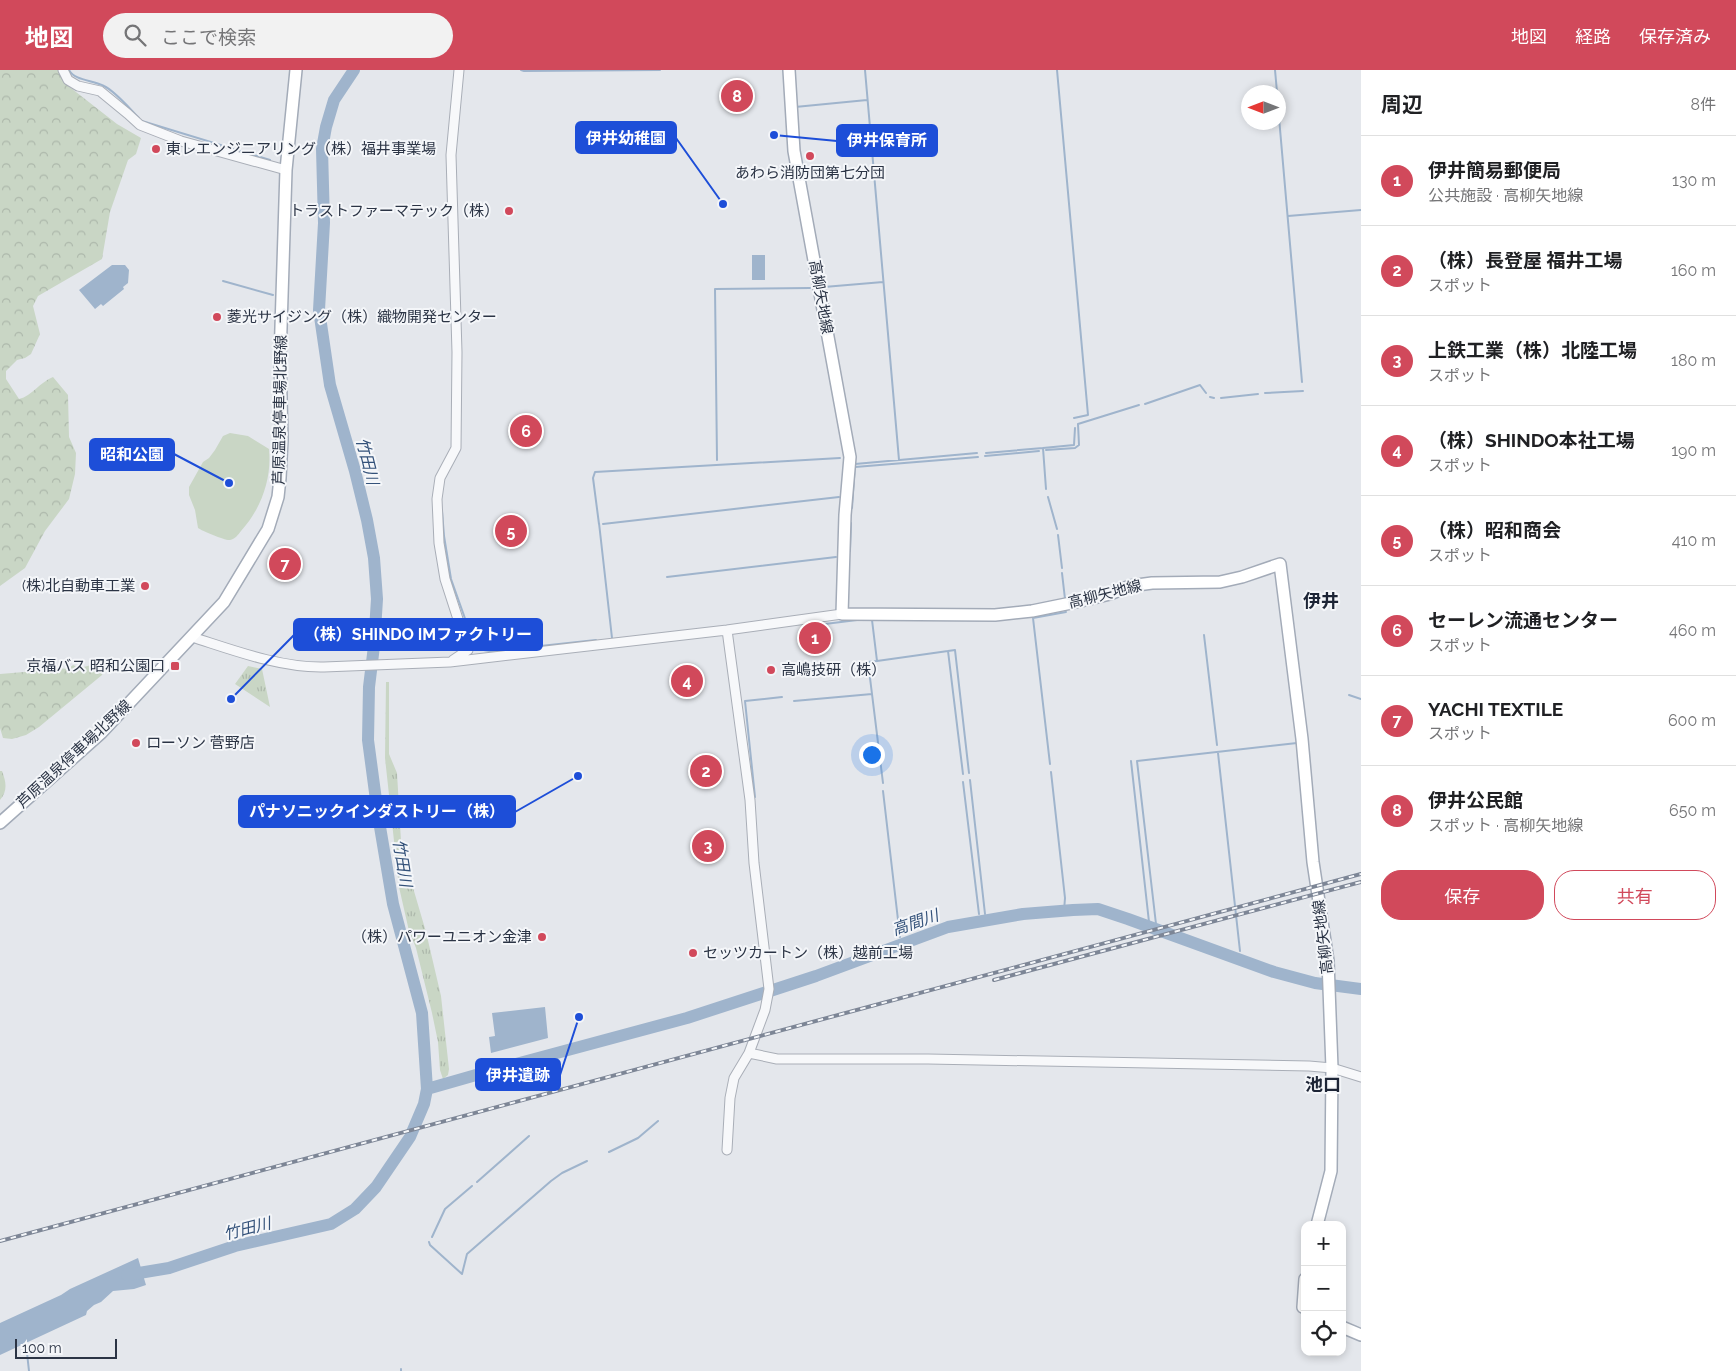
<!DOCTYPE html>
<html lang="ja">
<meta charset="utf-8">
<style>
:root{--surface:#fff;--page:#f2f2f2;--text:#202124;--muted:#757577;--line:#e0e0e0;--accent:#d1495b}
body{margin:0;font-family:Raleway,"Noto Sans JP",sans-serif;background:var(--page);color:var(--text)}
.controls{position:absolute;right:15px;bottom:15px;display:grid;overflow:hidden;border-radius:10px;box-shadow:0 2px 8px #0003}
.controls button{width:45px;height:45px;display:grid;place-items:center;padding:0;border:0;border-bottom:1px solid var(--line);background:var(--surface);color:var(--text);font:25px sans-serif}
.compass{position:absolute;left:1241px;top:15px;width:45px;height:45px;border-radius:50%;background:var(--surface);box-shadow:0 2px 8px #0003;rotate:270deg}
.scale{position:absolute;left:15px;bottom:12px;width:102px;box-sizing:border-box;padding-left:5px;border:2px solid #2b3445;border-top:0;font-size:14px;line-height:18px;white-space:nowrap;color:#2b3445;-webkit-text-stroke:4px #f4f6f9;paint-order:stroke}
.you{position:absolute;left:871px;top:684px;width:18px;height:18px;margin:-12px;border:4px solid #fff;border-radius:50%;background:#1a73e8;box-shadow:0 0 0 8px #1a73e833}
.badge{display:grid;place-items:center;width:32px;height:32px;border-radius:50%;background:var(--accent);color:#fff;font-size:16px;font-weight:700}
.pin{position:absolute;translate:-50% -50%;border:2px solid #fff;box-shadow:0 1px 5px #0006}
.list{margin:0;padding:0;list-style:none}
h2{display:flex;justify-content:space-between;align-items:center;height:65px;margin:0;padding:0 20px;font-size:21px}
h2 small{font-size:16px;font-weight:400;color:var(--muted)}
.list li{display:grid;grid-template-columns:32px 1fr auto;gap:15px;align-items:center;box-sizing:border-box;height:90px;padding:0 20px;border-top:1px solid var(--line)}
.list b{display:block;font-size:19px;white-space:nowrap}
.list p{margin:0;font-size:16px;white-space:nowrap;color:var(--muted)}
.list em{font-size:16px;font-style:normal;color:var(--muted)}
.actions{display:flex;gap:10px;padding:15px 20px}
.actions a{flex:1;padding:11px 0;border:1px solid var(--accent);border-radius:20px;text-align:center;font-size:18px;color:var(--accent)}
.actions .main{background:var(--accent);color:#fff}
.icon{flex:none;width:28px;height:28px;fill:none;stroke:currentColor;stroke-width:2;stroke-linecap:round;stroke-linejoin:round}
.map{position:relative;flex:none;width:1361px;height:1301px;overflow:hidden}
header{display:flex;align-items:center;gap:30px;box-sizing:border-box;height:70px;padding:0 25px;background:var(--accent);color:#fff}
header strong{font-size:24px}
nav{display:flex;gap:28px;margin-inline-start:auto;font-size:18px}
.search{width:350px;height:45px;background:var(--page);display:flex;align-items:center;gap:12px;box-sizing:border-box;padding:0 18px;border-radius:28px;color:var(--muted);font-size:19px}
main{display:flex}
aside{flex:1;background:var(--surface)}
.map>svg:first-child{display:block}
</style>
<header>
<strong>地図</strong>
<div class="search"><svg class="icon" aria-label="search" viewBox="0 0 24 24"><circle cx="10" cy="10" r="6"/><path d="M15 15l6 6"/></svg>ここで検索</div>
<nav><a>地図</a><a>経路</a><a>保存済み</a></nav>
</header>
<main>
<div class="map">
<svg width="1361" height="1301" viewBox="0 0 1361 1301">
<defs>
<pattern id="grass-tufts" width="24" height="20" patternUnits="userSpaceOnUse" patternTransform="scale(1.25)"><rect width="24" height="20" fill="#c9d6c5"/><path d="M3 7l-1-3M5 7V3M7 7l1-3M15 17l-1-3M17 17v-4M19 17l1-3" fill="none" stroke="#adb8ab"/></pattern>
<pattern id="forest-crowns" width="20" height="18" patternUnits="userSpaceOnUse" patternTransform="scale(1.25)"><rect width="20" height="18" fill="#c9d6c5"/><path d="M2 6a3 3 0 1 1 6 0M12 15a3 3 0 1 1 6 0" fill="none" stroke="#adb8ab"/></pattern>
</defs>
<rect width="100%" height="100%" fill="#e4e7ec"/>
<path fill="url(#grass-tufts)" d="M 248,596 L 262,599 L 270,637 L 235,614 Z
M 386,612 L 389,612 L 389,684 L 397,703 L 401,771 L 404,787 L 426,862 L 441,926 L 449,999 L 448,1005 L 443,1009 L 440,1000 L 438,972 L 432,943 L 416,878 L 409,861 L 399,817 L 385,688 Z"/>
<path fill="url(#forest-crowns)" d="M 0,0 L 58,0 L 67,15 L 117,54 L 141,68 L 136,84 L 128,90 L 110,142 L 102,189 L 38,226 L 33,236 L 40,264 L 31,284 L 25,288 L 17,290 L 6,301 L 6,309 L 19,329 C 32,326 40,312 53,307 L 68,325 L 69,367 L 76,383 L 75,404 L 69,429 L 45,461 L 25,498 L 0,516 Z
M 73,595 L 80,598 L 91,595 L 105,597 L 102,605 L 39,657 L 26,665 L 12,669 L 3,668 L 0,658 L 0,604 L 24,602 L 49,597 L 68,599 Z
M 0,701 L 2,701 C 6,712 8,720 0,730 Z"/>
<path fill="#c9d6c5" d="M 230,363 L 248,366 L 269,379 C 272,409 261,439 241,461 C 238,465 235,469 230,470 C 226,471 202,461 198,458 L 195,440 L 189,425 L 189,417 L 203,392 L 209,388 L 215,380 L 223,366 Z"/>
<path fill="#9fb4cc" d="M 752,185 L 765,185 L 765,210 L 752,210 Z
M 112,195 L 125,195 L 129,200 L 128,213 L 123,217 L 124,219 L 103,236 L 101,234 L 95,239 L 79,220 Z
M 545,937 L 548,968 L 491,983 L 489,967 L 495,966 L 492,943 Z
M 138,1188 L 146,1215 L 134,1219 L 113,1221 L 101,1232 L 94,1235 L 87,1241 L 86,1245 L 0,1285 L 0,1253 L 61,1225 L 70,1219 Z"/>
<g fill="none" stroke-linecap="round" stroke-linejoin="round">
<path stroke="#9fb4cc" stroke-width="2" d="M 69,0 C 75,11 93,10 104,16 C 115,21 130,39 139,48
M 521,0 L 524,1 L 660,0
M 865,0 L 899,390
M 1057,0 L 1088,345 L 1074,348
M 1275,0 L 1277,22
M 1278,36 L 1302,312
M 795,37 L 867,30
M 142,51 L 270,90
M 1288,146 L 1361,140
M 223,211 L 273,225
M 824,217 L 883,212
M 1265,323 L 1303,321
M 1210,327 L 1214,328
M 1221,328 L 1258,324
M 1145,334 L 1200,315 L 1206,323
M 1046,380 L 1075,378 L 1079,375 L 1078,354 L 1139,335
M 986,383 L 1043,378
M 985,386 L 1039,381
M 717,390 L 715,219 L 810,218
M 855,397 L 978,387
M 1046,419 L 1043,378 L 1074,375 L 1075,358
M 1048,427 L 1057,459
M 852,438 L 855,394 L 977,383
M 442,441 L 444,466 L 451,509 L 473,571 C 479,579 483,581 493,581 L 596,570
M 599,453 L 612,568
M 599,454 L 593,408 L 595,402 L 840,388
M 603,454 L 839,427
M 1058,465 L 1062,498
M 850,481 L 851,453
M 1062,503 L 1065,529
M 667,507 L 836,487
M 872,550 L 877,591 L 868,592 L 872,624
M 825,554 L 865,549
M 1204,565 L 1217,675
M 948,581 L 955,580 L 969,703
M 877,591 L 948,581 L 963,704
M 1349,625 L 1361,629
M 794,631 L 872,624 L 883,713
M 1218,683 L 1240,881
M 1131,691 L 1149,852
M 1050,694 L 1033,548 L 1066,542
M 1051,702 L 1065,828 L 1064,841
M 970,710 L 985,844
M 963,712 L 979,844
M 883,721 L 900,867
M 755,727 L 745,631 L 782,627
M 1156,854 L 1137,691 L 1297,673
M 609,1082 L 638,1068 L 658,1051
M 477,1112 L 529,1066
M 432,1167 L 445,1139 L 472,1116
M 429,1172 L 430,1175 L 462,1204 L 467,1184 L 551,1111 L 562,1103 L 587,1091
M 21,1273 L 27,1283 L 29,1301
M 401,1301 L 401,1299"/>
<path stroke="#9fb4cc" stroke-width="12" d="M 427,1019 L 490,1001 L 687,948 L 816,906 L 948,857 L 1023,844 L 1073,840 L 1098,839 L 1128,849 L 1274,902 L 1315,913 L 1361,919
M 127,1205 L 169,1198 L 235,1176 L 331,1154 L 355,1139 L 376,1117 L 410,1067 L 424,1034 L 427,1019 L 422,943 L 393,834 L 378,745 L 368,670 L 369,617 L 374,576 L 377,529 L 374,488 L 367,450 L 355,401 L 330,315 L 319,240 L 324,153 L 322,79 L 326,57 L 334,30 L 354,0"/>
<defs>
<path id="minor" d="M 63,0 L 68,10 L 78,16 L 100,21 L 128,44 L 140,55 L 181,71 L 286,100
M 192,567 C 233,580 280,598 324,597 L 450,592 L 727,560 L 842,544
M 453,590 L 468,580 L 445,509 L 439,473 L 437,429 L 440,408 L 456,378 L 457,282 L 451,85 L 459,0
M 749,983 L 777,989 L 928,989 L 1309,996 L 1332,998 L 1361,1007
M 727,1080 L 730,1028 L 734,1008 L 749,983 L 765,940 L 769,919 L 754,793 L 750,730 L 727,560"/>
<path id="major" d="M 789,0 L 794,81 L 850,387 L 845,445 L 842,544 L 995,545 L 1032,541 L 1081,531 L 1110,524 L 1130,516 L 1152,513 L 1220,512 L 1242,507 L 1280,494 L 1302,669 L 1313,792 L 1328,891 L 1332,998 L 1331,1101 L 1317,1155
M 0,753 L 101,663 L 224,532 L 268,459 L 278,427 L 280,408 L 282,369 L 280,289 L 286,100 L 296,0
M 1305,1209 L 1303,1237 L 1305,1238
M 1342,1257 L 1361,1265"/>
</defs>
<use href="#minor" stroke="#a9aeb7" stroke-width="11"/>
<use href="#major" stroke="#a3abb8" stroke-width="14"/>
<use href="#minor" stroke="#f7f8fa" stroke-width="9"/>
<use href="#major" stroke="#fff" stroke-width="11"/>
<defs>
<path id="rail" d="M 994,910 L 1361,812
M 0,1171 L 1361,804"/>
</defs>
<use href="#rail" stroke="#7d8696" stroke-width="4"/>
<use href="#rail" stroke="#f4f6f9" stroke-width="2" stroke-dasharray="5.5" stroke-linecap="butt"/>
</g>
<g fill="#d1495b" stroke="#f4f6f9" stroke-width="2">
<circle cx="156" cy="79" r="5"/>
<circle cx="810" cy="86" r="5"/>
<circle cx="509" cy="141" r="5"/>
<circle cx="217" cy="247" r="5"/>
<circle cx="145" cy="516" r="5"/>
<rect x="170" y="591" width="10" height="10" rx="2.5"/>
<circle cx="771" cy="600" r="5"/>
<circle cx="136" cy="673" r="5"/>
<circle cx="542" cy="867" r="5"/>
<circle cx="693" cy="883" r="5"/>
</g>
<g text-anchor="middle" stroke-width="4" stroke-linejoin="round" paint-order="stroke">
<g font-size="15" fill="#2b3445" stroke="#f4f6f9" text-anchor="start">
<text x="166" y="84">東レエンジニアリング（株）福井事業場</text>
<text x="810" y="108" text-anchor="middle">あわら消防団第七分団</text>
<text x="499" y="146" text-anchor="end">トラストファーマテック（株）</text>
<text x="227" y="252">菱光サイジング（株）織物開発センター</text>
<text x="135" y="521" text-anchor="end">(株)北自動車工業</text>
<text x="165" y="601" text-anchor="end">京福バス 昭和公園口</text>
<text x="781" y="605">高嶋技研（株）</text>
<text x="146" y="678">ローソン 菅野店</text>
<text x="532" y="872" text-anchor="end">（株）パワーユニオン金津</text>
<text x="703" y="888">セッツカートン（株）越前工場</text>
</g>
<g font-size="15" fill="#2b3445" stroke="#f4f6f9">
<text transform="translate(821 227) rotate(80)" y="5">高柳矢地線</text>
<text transform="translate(280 340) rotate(-89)" y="5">芦原温泉停車場北野線</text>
<text transform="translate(1105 524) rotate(-14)" y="5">高柳矢地線</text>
<text transform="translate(74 684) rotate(-43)" y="5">芦原温泉停車場北野線</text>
<text transform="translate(1323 867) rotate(-97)" y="5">高柳矢地線</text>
</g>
<g font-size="16" font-style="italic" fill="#34527a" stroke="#f4f6f9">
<text transform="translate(368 391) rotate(76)" y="6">竹田川</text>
<text transform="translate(403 793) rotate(81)" y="6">竹田川</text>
<text transform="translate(915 852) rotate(-19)" y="6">高間川</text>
<text transform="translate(247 1158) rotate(-14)" y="6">竹田川</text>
</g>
<g font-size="18" font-weight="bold" fill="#1d2536" stroke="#f4f6f9">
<text x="1321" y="537">伊井</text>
<text x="1323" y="1021">池口</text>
</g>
</g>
<path fill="none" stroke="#1d4ed8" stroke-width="2" d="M723 134L676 68M774 65L837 71M229 413L174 384M231 629L294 565M578 706L515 742M579 947L560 1005"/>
<g fill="#1d4ed8" stroke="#f4f6f9" stroke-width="2">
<circle cx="723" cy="134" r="5"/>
<circle cx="774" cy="65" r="5"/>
<circle cx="229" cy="413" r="5"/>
<circle cx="231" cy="629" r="5"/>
<circle cx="578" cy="706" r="5"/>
<circle cx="579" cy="947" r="5"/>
</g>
<g fill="#1d4ed8" stroke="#1d4ed8" stroke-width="2">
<rect x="576" y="52" width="100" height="31" rx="5"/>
<rect x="837" y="55" width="100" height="31" rx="5"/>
<rect x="90" y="369" width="84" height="31" rx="5"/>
<rect x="294" y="549" width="248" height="31" rx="5"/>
<rect x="239" y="726" width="276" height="31" rx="5"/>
<rect x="476" y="989" width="84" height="31" rx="5"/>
</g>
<g font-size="16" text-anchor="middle" font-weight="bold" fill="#fff">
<text x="626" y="74">伊井幼稚園</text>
<text x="887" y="76">伊井保育所</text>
<text x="132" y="390">昭和公園</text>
<text x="418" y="570">（株）SHINDO IMファクトリー</text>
<text x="377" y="747">パナソニックインダストリー（株）</text>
<text x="518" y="1011">伊井遺跡</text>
</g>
</svg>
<div class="controls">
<button>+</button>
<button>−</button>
<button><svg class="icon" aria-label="locate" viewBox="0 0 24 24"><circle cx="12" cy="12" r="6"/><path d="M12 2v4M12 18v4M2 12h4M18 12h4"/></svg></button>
</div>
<svg class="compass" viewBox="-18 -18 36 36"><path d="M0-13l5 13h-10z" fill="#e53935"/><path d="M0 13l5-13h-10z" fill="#757577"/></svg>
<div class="scale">100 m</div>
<div class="you"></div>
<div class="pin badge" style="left:815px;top:568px">1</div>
<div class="pin badge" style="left:706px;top:701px">2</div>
<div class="pin badge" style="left:708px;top:776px">3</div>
<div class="pin badge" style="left:687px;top:611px">4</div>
<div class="pin badge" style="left:511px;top:461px">5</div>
<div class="pin badge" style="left:526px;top:361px">6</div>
<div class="pin badge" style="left:285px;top:494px">7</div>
<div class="pin badge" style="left:737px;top:26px">8</div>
</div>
<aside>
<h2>周辺<small>8件</small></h2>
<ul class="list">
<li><span class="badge">1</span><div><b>伊井簡易郵便局</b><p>公共施設 · 高柳矢地線</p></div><em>130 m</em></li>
<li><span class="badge">2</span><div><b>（株）長登屋 福井工場</b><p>スポット</p></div><em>160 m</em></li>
<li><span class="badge">3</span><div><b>上鉄工業（株）北陸工場</b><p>スポット</p></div><em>180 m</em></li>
<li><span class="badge">4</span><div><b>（株）SHINDO本社工場</b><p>スポット</p></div><em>190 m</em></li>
<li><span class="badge">5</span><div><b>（株）昭和商会</b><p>スポット</p></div><em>410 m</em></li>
<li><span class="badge">6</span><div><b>セーレン流通センター</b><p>スポット</p></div><em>460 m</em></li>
<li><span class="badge">7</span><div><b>YACHI TEXTILE</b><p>スポット</p></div><em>600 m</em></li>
<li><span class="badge">8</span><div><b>伊井公民館</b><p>スポット · 高柳矢地線</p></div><em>650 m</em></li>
</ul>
<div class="actions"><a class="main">保存</a><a>共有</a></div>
</aside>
</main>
